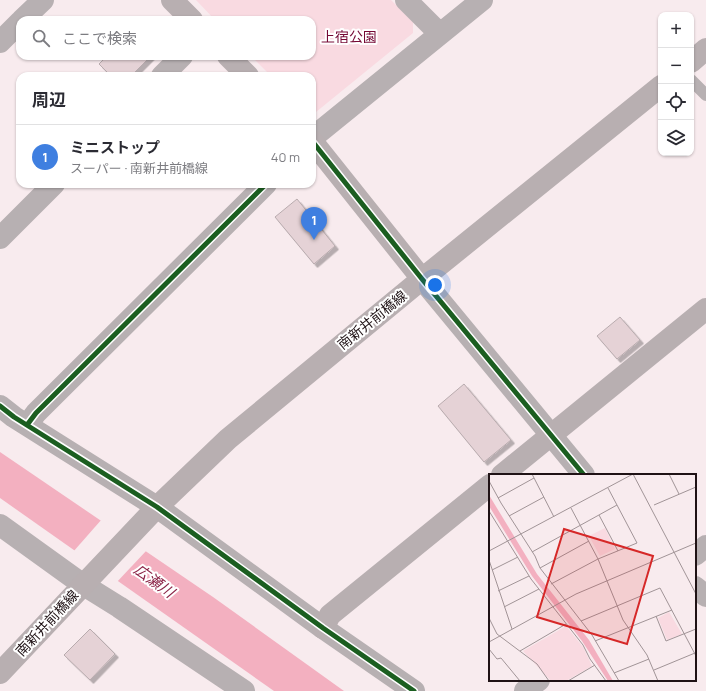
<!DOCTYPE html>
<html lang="ja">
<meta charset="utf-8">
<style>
:root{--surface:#fff;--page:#f7f7f7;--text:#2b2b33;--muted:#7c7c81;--line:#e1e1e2;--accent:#111827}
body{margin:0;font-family:Manrope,"Noto Sans JP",sans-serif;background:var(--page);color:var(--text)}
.controls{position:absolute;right:12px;top:12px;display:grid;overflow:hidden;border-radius:8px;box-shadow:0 1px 3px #0004}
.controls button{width:36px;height:36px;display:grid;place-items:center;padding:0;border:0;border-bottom:1px solid var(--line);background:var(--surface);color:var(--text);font:20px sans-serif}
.you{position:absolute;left:435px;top:285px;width:14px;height:14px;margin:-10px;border:3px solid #fff;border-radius:50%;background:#1a73e8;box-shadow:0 0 0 6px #1a73e833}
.badge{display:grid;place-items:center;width:26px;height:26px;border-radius:50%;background:var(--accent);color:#fff;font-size:13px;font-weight:700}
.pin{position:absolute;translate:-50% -33px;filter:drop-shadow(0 1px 2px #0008)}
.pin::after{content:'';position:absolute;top:21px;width:14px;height:12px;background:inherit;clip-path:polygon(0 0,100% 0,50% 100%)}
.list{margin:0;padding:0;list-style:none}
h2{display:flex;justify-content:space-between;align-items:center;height:52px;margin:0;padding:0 16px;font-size:17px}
h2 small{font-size:13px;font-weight:400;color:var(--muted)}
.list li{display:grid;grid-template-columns:26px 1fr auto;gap:12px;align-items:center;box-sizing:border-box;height:64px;padding:0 16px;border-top:1px solid var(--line)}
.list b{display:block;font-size:15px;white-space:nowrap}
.list p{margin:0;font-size:13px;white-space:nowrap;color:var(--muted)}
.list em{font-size:13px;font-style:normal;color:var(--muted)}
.icon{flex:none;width:22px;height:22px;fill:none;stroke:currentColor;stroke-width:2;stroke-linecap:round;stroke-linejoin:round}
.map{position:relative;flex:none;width:706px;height:691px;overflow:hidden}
.search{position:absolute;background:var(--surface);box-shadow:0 1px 3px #0004;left:16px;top:16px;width:300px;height:44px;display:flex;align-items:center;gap:10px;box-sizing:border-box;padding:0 14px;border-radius:12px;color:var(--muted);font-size:15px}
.panel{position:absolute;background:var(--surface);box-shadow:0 1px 3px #0004;left:16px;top:72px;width:300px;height:116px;border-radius:12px}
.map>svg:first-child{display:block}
</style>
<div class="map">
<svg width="706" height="691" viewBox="0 0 706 691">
<defs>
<filter id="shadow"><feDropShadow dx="3.5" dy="3.5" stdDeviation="0" flood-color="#0004"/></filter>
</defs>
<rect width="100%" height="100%" fill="#f8ebee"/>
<path fill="#f9dae1" d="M 196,0 L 391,0 L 413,22 L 413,33 L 316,112 L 312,112 L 312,76 L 271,76 L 251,56 L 312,56 L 312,20 L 215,20 Z"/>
<path fill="#f3b0c0" d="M 0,452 L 213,597 L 344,691 L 274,691 L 0,498 Z"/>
<path fill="#f8ebee" d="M 102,519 L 147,550 L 116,583 L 73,552 Z"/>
<path fill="#e5d2d6" stroke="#b8abae" filter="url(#shadow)" d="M 107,56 L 151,56 L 131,76 L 111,76 L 99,64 Z
M 297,199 L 335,246 L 314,264 L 275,217 Z
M 620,317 L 640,340 L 617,359 L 597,336 Z
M 464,384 L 511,440 L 484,462 L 438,406 Z
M 90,629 L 115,654 L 90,680 L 64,655 Z"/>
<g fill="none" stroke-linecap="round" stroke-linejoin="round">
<path stroke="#b7b0b2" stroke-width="12" d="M 691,80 L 706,95"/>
<path stroke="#b7b0b2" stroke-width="22" d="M 406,0 L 440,34
M 22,20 L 43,0
M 0,42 L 20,22
M 162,76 L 182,56
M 312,138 L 482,0
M 0,238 L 54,184
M 422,279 L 584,475
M 0,406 L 14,417 L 157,507 L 323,628 L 414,691
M 27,425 L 36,413 L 266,184
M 0,525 L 82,584 L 119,607 L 244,691
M 695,555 L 706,546
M 695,587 L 706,596
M 525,691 L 539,680"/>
<path stroke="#b8afb1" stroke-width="22" d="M 172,0 L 192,20
M 228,56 L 248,76
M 691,62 L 706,49
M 312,141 L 422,279
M 502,475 L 706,309
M 323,628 L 330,615 L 490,485
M 0,673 L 157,507 L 228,439 L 422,279 L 661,86"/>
<defs>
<path id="cycleway" d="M 312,141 L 422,279 L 584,475
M 0,406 L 14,417 L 157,507 L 323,628 L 414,691
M 27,425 L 36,413 L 266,184"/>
</defs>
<use href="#cycleway" stroke="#fff" stroke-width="8"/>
<use href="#cycleway" stroke="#1b5e20" stroke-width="5"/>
</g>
<g text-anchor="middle" stroke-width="4" stroke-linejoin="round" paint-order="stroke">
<g font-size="14" fill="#750935" stroke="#fff">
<text x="349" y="42">上宿公園</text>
</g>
<g font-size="14" fill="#1f1215" stroke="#fff">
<text transform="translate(372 320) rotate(-39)" y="5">南新井前橋線</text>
<text transform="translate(47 623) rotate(-47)" y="5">南新井前橋線</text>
</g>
<g font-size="15" font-style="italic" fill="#8b2447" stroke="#fff">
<text transform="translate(154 581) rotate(36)" y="5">広瀬川</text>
</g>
</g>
<g transform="translate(489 474)">
<rect width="207" height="207" fill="#f8ebee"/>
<path d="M 116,54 L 126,75 L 111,82 L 100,62 ZM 180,138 L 193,160 L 178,166 L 169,144 ZM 77,152 L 94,173 L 103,192 L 77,207 L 62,207 L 34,177 Z" fill="#f9dae1"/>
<path d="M 0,21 L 48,100 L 100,166 L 124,207 L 119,207 L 93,167 L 43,102 L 0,32 Z" fill="#f3b0c0"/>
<path fill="none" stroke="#a19497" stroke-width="1" d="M 43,0 L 65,43M 144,0 L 207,120M 180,0 L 190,20M 0,7 L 12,29 L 46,82 L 51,94 L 103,161 L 130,207M 9,24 L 45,4M 165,31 L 207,13M 82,34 L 109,85 L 134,146 L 158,181 L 169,207M 0,37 L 42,105 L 94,171 L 101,185 L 117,207M 110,41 L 129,77M 20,42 L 55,23M 0,77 L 144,0M 43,78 L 128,31M 0,86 L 23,155M 51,94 L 100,67M 3,96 L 29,83M 62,110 L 109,85 L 148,69 L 119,14M 9,117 L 40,102M 15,133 L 50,115M 167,142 L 177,167 L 207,155M 0,144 L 8,160 L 48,190 L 60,207M 92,147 L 171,114 L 207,182M 106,167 L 183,136M 0,168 L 87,120 L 207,69M 0,175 L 8,185 L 12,184 L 31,207M 31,177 L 77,150M 165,196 L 206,179M 125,199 L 160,185M 79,207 L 106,191"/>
<path fill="#d62828" fill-opacity="0.15" stroke="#d62828" stroke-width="2" d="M 75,55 L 164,82 L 138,170 L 48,143 Z"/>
<rect width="207" height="207" fill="none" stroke="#1f1215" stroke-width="2"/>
</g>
</svg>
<div class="controls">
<button>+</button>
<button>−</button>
<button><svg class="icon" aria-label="locate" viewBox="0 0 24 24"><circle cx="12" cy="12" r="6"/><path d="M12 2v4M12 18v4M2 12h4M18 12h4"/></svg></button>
<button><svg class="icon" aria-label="layers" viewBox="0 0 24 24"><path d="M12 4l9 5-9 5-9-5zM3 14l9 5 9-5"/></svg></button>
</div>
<div class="you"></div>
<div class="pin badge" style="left:314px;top:240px;background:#3f7fe0">1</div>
<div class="search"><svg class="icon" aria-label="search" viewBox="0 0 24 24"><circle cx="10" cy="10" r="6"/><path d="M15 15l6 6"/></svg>ここで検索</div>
<section class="panel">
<h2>周辺<small></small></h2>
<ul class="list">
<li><span class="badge" style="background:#3f7fe0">1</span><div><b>ミニストップ</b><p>スーパー · 南新井前橋線</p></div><em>40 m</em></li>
</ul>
</section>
</div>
